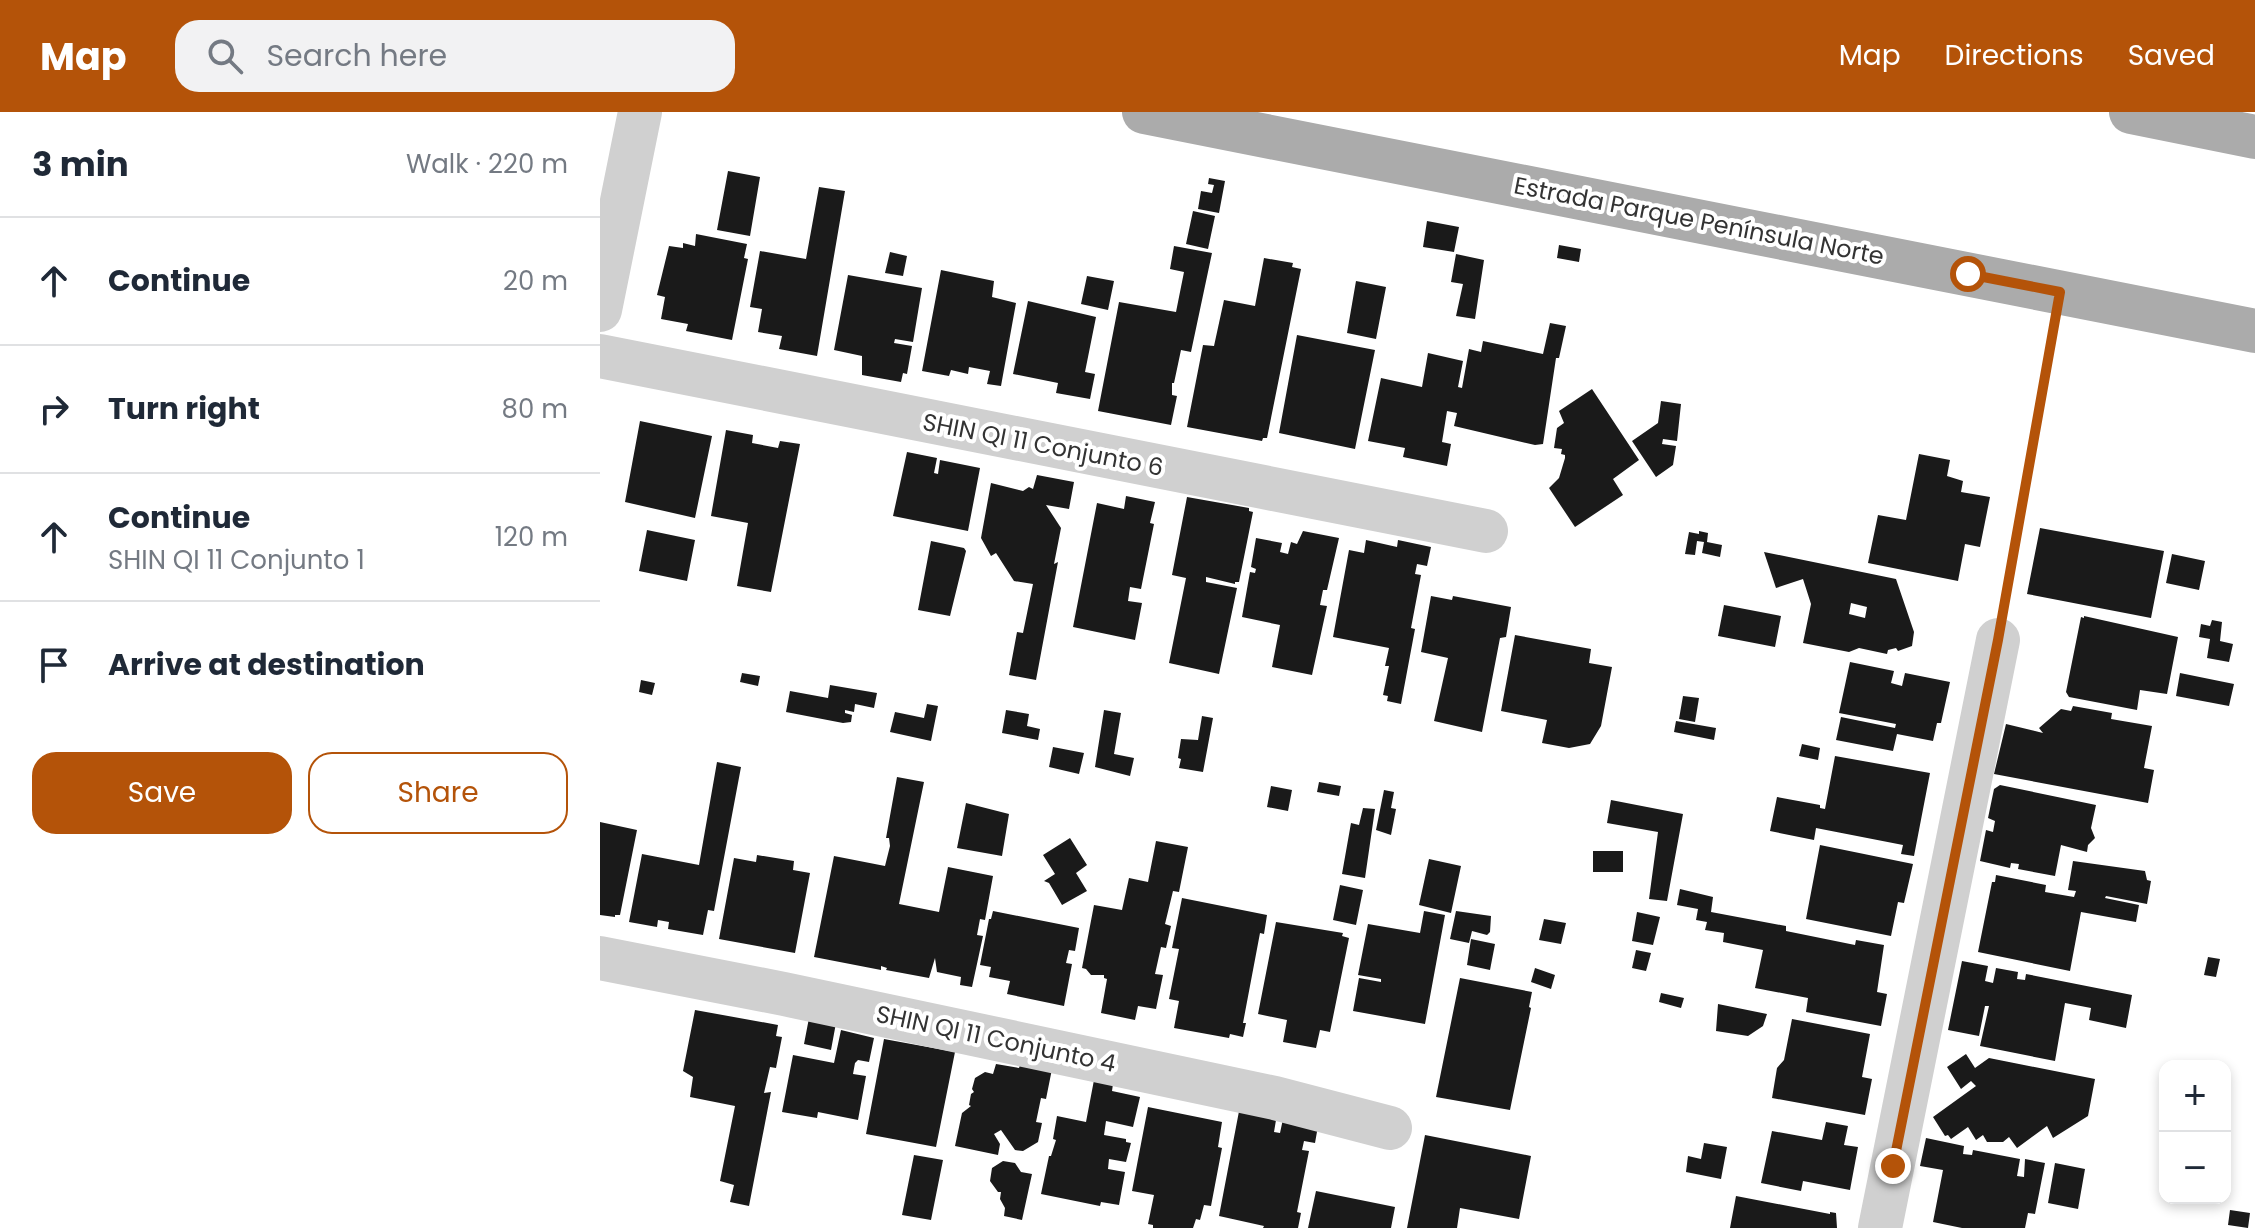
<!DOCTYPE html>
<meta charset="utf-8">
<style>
:root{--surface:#fff;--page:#f2f2f3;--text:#1f2937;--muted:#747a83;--line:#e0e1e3;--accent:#b45309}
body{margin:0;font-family:Poppins,sans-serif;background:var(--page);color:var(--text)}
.controls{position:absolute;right:24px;bottom:24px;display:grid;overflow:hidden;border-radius:16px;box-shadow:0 4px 12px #0003}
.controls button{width:72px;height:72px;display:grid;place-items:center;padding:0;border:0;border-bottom:2px solid var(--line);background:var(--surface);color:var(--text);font:40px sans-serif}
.stop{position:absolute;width:24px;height:24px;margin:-18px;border:6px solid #b45309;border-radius:50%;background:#fff}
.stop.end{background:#b45309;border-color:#fff;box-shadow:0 2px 8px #0008}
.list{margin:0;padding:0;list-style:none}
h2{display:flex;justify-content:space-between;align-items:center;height:104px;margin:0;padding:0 32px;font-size:34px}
h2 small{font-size:26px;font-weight:400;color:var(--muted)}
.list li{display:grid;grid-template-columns:52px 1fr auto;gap:24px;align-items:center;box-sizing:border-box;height:128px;padding:0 32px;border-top:2px solid var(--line)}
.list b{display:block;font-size:30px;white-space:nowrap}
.list p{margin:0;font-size:26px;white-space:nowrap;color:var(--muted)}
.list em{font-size:26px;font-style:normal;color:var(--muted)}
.actions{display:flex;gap:16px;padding:24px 32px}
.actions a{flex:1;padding:18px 0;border:2px solid var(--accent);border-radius:24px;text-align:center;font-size:28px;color:var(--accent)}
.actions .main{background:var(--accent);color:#fff}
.icon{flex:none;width:44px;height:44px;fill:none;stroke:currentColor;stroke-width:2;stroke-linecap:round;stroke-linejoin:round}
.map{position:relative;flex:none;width:1655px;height:1116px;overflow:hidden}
header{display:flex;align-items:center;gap:48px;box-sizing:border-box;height:112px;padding:0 40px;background:var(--accent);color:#fff}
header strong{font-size:38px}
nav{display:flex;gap:44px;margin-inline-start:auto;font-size:28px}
.search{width:560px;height:72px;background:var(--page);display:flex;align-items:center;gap:20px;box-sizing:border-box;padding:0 28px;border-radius:24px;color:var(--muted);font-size:30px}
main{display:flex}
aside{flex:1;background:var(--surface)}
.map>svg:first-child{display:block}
</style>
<header>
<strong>Map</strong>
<div class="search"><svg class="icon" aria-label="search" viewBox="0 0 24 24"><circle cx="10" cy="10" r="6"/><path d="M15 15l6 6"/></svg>Search here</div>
<nav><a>Map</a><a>Directions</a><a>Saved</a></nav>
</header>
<main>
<aside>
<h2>3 min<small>Walk · 220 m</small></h2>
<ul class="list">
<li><svg class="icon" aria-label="ahead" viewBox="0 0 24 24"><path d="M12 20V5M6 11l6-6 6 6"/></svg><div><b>Continue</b></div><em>20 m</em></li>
<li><svg class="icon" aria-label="right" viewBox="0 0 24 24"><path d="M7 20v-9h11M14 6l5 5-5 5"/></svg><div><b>Turn right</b></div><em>80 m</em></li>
<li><svg class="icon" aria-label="ahead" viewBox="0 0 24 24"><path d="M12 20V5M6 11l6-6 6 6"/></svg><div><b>Continue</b><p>SHIN QI 11 Conjunto 1</p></div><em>120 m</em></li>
<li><svg class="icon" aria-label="arrive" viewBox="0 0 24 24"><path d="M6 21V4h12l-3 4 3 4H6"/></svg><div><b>Arrive at destination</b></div></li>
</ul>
<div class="actions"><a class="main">Save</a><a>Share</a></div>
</aside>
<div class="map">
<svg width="1655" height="1116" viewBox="0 0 1655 1116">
<rect width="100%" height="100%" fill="#fff"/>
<path fill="#1a1a1a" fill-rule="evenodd" d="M 128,59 L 160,65 L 150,124 L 117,118 Z
M 609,66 L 625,69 L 619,101 L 598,97 L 601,79 L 612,81 L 614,73 L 608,72 Z
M 219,75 L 245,79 L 217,244 L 179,237 L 182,224 L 158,220 L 162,197 L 150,195 L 160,139 L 206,147 Z
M 593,99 L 615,104 L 608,137 L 586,132 Z
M 827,109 L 859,115 L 854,140 L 823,135 Z
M 96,122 L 147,132 L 144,146 L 148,147 L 132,228 L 86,219 L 88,212 L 61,207 L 65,185 L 57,183 L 69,134 L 83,136 L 83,131 L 95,134 Z
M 959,133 L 981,137 L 979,150 L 957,146 Z
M 574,134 L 612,141 L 591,240 L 581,238 L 574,271 L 572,271 L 572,283 L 577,284 L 571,313 L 498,299 L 519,190 L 576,200 L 584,160 L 570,157 Z
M 290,140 L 307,144 L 303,164 L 285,161 Z
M 856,142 L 884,148 L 875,207 L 856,204 L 863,172 L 851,170 Z
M 664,146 L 693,151 L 692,155 L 701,157 L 667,326 L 663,326 L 662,329 L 587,315 L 603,233 L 614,234 L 624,188 L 655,194 Z
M 341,158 L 394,169 L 392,185 L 416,191 L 401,274 L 387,272 L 390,259 L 369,255 L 368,262 L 351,258 L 349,264 L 322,259 Z
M 248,163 L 322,176 L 313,230 L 295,227 L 294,231 L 312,234 L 307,262 L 303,261 L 301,270 L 262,263 L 262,244 L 234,238 Z
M 487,164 L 514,169 L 508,198 L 481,192 Z
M 756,169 L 786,175 L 776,227 L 747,221 Z
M 428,189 L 496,205 L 485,260 L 495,262 L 490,287 L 456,281 L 458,271 L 413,262 Z
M 950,211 L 966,214 L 959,246 L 956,246 L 943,332 L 935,333 L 854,314 L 857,301 L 847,299 L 842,330 L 851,332 L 847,354 L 803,345 L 805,336 L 768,329 L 781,266 L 822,275 L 828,241 L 863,249 L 858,275 L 862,276 L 869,237 L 881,240 L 883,229 L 943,242 Z
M 697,223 L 775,238 L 755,337 L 679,321 Z
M 992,277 L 1039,348 L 1013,367 L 1023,383 L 975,415 L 949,376 L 959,366 L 965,346 L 965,343 L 961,342 L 962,337 L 954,336 L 957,316 L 964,311 L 959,299 Z
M 1061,289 L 1081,292 L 1077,329 L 1063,327 L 1062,332 L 1076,334 L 1073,353 L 1056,365 L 1032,329 L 1058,311 Z
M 40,309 L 112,324 L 95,406 L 25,390 Z
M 126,318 L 153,323 L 152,331 L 178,336 L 180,329 L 200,332 L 171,480 L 137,474 L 148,411 L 111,404 Z
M 307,340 L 337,346 L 334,361 L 338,362 L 340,348 L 380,356 L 368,419 L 293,404 Z
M 1319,342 L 1350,348 L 1347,364 L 1363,369 L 1361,380 L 1390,385 L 1380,435 L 1365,432 L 1358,469 L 1268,451 L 1278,403 L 1306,408 Z
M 437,363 L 474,370 L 469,397 L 446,393 L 461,416 L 454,452 L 458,450 L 436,568 L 409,563 L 417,520 L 423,521 L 433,472 L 414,469 L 396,441 L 391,444 L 381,426 L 391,371 L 423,379 L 429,375 L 433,377 Z
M 526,384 L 555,390 L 550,411 L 554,412 L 541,477 L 530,475 L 528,489 L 542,491 L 535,528 L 473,515 L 497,391 L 524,397 Z
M 587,385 L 649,396 L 649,399 L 653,400 L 639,470 L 635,470 L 635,472 L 606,465 L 606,470 L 637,476 L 619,562 L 569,551 L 586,466 L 572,463 Z
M 1440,416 L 1564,439 L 1551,506 L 1427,482 Z
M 47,418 L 95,428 L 87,469 L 39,459 Z
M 703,419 L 739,426 L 727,478 L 723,478 L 720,493 L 727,494 L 712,563 L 672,555 L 680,513 L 642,505 L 650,460 L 655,461 L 656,457 L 651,455 L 656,426 L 682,431 L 680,440 L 688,442 L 691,430 L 697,432 Z
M 1099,419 L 1108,421 L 1107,430 L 1122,433 L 1120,445 L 1102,441 L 1104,430 L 1097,429 L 1095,443 L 1085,442 L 1089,420 L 1099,422 Z
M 766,428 L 797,435 L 798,428 L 831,435 L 827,454 L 817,452 L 815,462 L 821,463 L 811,516 L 815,517 L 801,592 L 787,589 L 788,584 L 783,583 L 789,554 L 785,554 L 789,536 L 733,525 L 749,438 L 764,441 Z
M 331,429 L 364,436 L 366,439 L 350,504 L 318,498 Z
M 1164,440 L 1296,467 L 1314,520 L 1312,534 L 1298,539 L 1296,536 L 1288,538 L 1287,542 L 1259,536 L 1249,540 L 1203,531 L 1211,492 L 1203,467 L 1176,476 ZM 1251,491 L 1267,495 L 1265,506 L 1249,502 Z
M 1572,442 L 1605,449 L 1599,478 L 1566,471 Z
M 831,484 L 852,488 L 853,484 L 911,495 L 906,525 L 900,526 L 882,620 L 834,609 L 848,546 L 821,540 Z
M 1124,493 L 1181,504 L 1175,535 L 1118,524 Z
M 1484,504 L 1578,525 L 1567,582 L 1540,578 L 1537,598 L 1469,585 L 1466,580 L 1481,505 L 1484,506 Z
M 1612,508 L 1622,510 L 1620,529 L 1633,532 L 1629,550 L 1607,546 L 1610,527 L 1599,525 L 1601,512 L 1610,514 Z
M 915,523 L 991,537 L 989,551 L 1012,555 L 1001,614 L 990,632 L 969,636 L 942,631 L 947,608 L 901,599 Z
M 1250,550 L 1294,559 L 1291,571 L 1302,574 L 1305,561 L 1350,570 L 1341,611 L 1337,611 L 1333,629 L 1297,622 L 1293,639 L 1236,628 L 1241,605 L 1295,616 L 1296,612 L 1239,601 Z
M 142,561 L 160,564 L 158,574 L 140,570 Z
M 1580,561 L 1634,572 L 1629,594 L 1576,584 Z
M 41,568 L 55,571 L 52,583 L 39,580 Z
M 230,573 L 277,581 L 274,596 L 255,592 L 254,600 L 245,598 L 245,601 L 252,603 L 251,610 L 243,611 L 186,600 L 190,579 L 228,586 Z
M 1083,584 L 1099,586 L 1095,610 L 1079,607 Z
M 327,592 L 338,594 L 331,629 L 290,620 L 295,600 L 324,606 Z
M 1473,594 L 1512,601 L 1511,607 L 1552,614 L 1544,656 L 1554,658 L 1548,691 L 1394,662 L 1406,612 L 1443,621 L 1439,616 L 1461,597 L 1471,599 Z
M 406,598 L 429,602 L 427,614 L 440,617 L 438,628 L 402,621 Z
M 504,598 L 521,601 L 514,642 L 534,646 L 530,664 L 495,655 Z
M 602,604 L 613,606 L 603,660 L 579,656 L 581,647 L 578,646 L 581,627 L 598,628 Z
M 1076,609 L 1116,616 L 1114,628 L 1074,620 Z
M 1202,632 L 1220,636 L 1218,648 L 1199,644 Z
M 453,635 L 484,641 L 479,662 L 449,655 Z
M 1235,644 L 1330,661 L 1314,744 L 1301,742 L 1303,733 L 1216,716 L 1214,728 L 1170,719 L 1177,685 L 1220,693 L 1220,696 L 1225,697 Z
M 117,650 L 141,655 L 114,799 L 108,798 L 103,823 L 68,817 L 69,810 L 58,808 L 57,815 L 29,810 L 42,742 L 99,753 Z
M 297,665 L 324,670 L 299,792 L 339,800 L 348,755 L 393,764 L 385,808 L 380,807 L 377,823 L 383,824 L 372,875 L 360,873 L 361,865 L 337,860 L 335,846 L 329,866 L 286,858 L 287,856 L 281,854 L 281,858 L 214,845 L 234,744 L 285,754 L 290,734 L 289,726 L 286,726 Z
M 719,670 L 741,674 L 739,684 L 717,680 Z
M 1400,673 L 1496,693 L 1491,716 L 1495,726 L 1488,733 L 1487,740 L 1461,733 L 1455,764 L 1418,757 L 1419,752 L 1411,751 L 1410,756 L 1380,749 L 1386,718 L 1393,720 L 1395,709 L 1388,706 L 1394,677 Z
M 671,674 L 692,678 L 688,699 L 667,695 Z
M 784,678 L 794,680 L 791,696 L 796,697 L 791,723 L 776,718 Z
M 1011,688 L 1083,702 L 1067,789 L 1049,787 L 1058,720 L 1007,711 Z
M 366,691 L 409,702 L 402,744 L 357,736 Z
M 763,696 L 775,697 L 765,766 L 742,762 L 751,711 L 759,713 Z
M 0,710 L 37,718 L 20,803 L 15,803 L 15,805 L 0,803 Z
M 470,726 L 487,753 L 476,761 L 487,779 L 462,793 L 449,771 L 444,769 L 455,762 L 443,743 Z
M 556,729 L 588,735 L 579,780 L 573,779 L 565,812 L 571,814 L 566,836 L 561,835 L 555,862 L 563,863 L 556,897 L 538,894 L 535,908 L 501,901 L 507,867 L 504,866 L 504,863 L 491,863 L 486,857 L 482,856 L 494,793 L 522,798 L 529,766 L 548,770 Z
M 1220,733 L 1313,752 L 1304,791 L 1298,790 L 1291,824 L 1206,807 Z
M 993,739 L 1023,739 L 1023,760 L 993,760 Z
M 157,743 L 194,749 L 193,758 L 210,761 L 195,841 L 119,827 L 134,746 L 156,750 Z
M 829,747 L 861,754 L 851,801 L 819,793 Z
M 1473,749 L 1545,759 L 1547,768 L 1551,769 L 1547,792 L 1506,784 L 1505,786 L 1539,793 L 1536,810 L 1481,800 L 1470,859 L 1378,840 L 1392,770 L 1395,770 L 1396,763 L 1446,773 L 1445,780 L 1474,785 L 1476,779 L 1468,778 Z
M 740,773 L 763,778 L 756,813 L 733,808 Z
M 1080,777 L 1113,785 L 1111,800 L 1186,814 L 1186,819 L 1255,833 L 1256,828 L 1284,833 L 1277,880 L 1287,882 L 1281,914 L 1206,900 L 1208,886 L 1155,876 L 1163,838 L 1123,830 L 1124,821 L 1105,818 L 1107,810 L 1096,808 L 1098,797 L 1077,793 Z
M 582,786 L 667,803 L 664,822 L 660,821 L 643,911 L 646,911 L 643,925 L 630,922 L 629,926 L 574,916 L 579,889 L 569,887 L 579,837 L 572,836 Z
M 393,799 L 479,816 L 475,839 L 469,838 L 466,851 L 472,852 L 464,894 L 407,882 L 410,869 L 389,865 L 391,855 L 380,853 L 389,807 L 391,807 Z
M 824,799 L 845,803 L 825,912 L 753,899 L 759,866 L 781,870 L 781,867 L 758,863 L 768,812 L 820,821 Z
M 856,799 L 891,804 L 890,820 L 887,823 L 872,819 L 869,831 L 850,827 Z
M 1037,800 L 1060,805 L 1053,833 L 1032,829 Z
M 944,807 L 966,811 L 961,832 L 939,828 Z
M 676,810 L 743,821 L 742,824 L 749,826 L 730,920 L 720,918 L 716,936 L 683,930 L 687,908 L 658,902 Z
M 871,827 L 895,832 L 890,858 L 867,853 Z
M 1036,838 L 1051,841 L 1046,859 L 1032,856 Z
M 1608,845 L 1620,847 L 1616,865 L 1604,863 Z
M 1362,849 L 1388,854 L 1385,869 L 1393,871 L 1396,856 L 1418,860 L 1417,867 L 1425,868 L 1426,862 L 1532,883 L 1526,916 L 1489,908 L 1491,896 L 1465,891 L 1455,949 L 1380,934 L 1389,894 L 1385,894 L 1379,924 L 1348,918 Z
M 935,856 L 955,863 L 951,877 L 931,870 Z
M 860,866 L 932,880 L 929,895 L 931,896 L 910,998 L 836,985 Z
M 1061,881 L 1084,886 L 1081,896 L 1059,890 Z
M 1118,892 L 1167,902 L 1163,914 L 1148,924 L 1116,919 Z
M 95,898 L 178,913 L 176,924 L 182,925 L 176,956 L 170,955 L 164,981 L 171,980 L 149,1094 L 130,1090 L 134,1073 L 120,1069 L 135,994 L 90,985 L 93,965 L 83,959 Z
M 209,906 L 236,911 L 231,938 L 204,932 Z
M 1192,907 L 1270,922 L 1262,965 L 1272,967 L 1265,1003 L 1172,986 L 1177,956 L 1184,948 Z
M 241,918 L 274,926 L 269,950 L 258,948 L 255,951 L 253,962 L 266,964 L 258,1008 L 218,1000 L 217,1006 L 182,1000 L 193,943 L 234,951 Z
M 284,927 L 355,940 L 336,1035 L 266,1022 Z
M 1366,942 L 1375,956 L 1389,946 L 1495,967 L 1488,1004 L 1453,1026 L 1447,1014 L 1417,1036 L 1409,1025 L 1403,1030 L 1387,1030 L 1383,1023 L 1376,1028 L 1368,1015 L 1351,1027 L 1348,1023 L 1345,1024 L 1333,1005 L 1376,974 L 1371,969 L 1361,977 L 1347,955 Z
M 421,950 L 452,957 L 446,987 L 441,986 L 436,1010 L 442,1011 L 438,1030 L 423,1039 L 415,1038 L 401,1018 L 394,1022 L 400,1032 L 398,1043 L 355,1034 L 362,1001 L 371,994 L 369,993 L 371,982 L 374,980 L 372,977 L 375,966 L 385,960 L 393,962 L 396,952 L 419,956 Z
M 494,968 L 513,972 L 512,979 L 540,985 L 533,1015 L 506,1009 L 504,1023 L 526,1027 L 526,1030 L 531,1031 L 526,1050 L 509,1047 L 508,1057 L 525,1060 L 519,1093 L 501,1090 L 500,1094 L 441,1082 L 449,1044 L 451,1044 L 456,1028 L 453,1027 L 457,1004 L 486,1010 Z
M 640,994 L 677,1002 L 674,1020 L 680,1021 L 683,1007 L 718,1014 L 715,1031 L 704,1029 L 702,1038 L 709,1039 L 697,1100 L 701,1101 L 698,1116 L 663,1116 L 664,1114 L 619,1104 Z
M 548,995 L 622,1010 L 618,1035 L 622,1036 L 611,1094 L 604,1093 L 600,1108 L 596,1107 L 593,1116 L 553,1116 L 553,1113 L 548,1112 L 554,1083 L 532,1079 Z
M 1226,1010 L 1248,1014 L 1244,1033 L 1258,1035 L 1250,1078 L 1203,1069 L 1201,1079 L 1161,1071 L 1172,1019 L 1222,1028 Z
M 825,1023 L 931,1044 L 919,1107 L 860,1096 L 857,1116 L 807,1116 Z
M 1326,1026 L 1364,1034 L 1363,1042 L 1372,1043 L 1373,1038 L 1420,1047 L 1417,1064 L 1424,1065 L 1425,1047 L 1445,1051 L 1435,1102 L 1428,1101 L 1425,1116 L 1362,1116 L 1333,1110 L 1343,1058 L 1320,1054 Z
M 1104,1031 L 1127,1035 L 1121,1067 L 1086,1060 L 1088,1044 L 1101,1047 Z
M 314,1043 L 343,1048 L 331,1108 L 302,1103 Z
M 403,1049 L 415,1051 L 421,1060 L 432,1062 L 422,1108 L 404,1104 L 405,1096 L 400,1087 L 401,1080 L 398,1080 L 390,1069 L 392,1056 Z
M 1455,1051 L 1485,1057 L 1478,1097 L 1448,1091 Z
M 716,1079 L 795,1095 L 791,1116 L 708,1116 Z
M 1136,1084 L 1230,1102 L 1230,1100 L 1236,1101 L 1237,1116 L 1130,1116 Z
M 1630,1098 L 1650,1101 L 1648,1116 L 1628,1113 Z"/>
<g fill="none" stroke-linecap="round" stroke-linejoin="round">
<path stroke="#cdcdcd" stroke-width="5" stroke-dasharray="4 4" stroke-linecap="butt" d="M 1404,494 L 1453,217"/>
<path stroke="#d0d0d0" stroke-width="44" d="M 0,198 L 40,0
M 0,244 L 886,419
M 0,846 L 184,882 L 675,986 L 790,1016
M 1280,1116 L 1398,528"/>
<path stroke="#ababab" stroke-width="44" d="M 544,0 L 1655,219
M 1531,0 L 1655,25"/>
</g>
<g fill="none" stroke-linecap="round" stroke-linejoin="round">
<path stroke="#b45309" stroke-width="10" d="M 1293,1054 L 1398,528 L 1460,180 L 1368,162"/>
</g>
<g text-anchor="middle" stroke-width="8" stroke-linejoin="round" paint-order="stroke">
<g font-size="24" fill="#333" stroke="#fff">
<text transform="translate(1099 109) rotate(11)" y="8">Estrada Parque Península Norte</text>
<text transform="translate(443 333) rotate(11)" y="8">SHIN QI 11 Conjunto 6</text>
<text transform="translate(396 927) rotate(12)" y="8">SHIN QI 11 Conjunto 4</text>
</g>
</g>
</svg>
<div class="controls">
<button>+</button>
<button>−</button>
</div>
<div class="stop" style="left:1368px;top:162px"></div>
<div class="stop end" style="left:1293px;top:1054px"></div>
</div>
</main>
